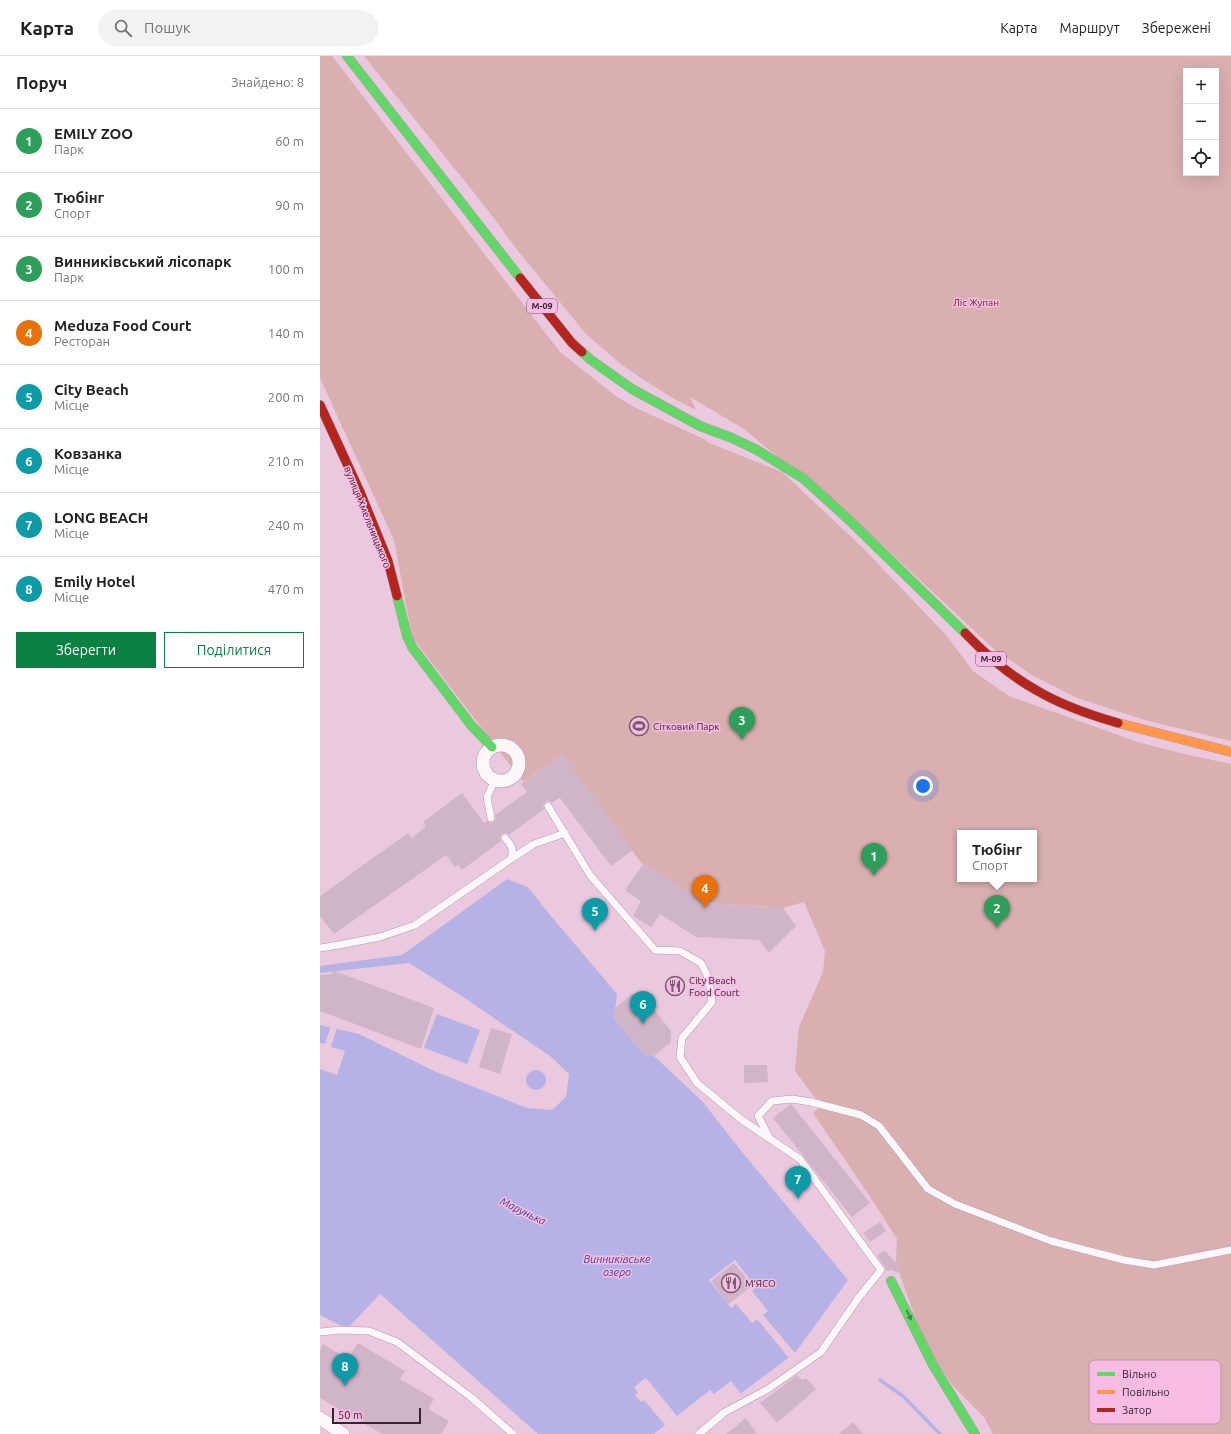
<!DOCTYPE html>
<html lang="uk">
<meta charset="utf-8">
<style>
:root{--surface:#fff;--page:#f2f2f2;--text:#222;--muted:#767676;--line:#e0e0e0;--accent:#0b8043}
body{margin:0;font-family:Ubuntu,sans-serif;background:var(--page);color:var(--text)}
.controls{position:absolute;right:12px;top:12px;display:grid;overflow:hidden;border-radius:0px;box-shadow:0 4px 16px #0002}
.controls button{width:36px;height:36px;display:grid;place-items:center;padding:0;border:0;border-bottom:1px solid var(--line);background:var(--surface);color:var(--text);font:20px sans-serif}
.scale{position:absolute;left:12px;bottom:10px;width:89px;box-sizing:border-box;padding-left:4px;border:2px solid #382231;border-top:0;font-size:11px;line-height:14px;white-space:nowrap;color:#382231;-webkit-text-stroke:3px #f7bce4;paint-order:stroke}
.you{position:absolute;left:603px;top:730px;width:14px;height:14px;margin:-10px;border:3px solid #fff;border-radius:50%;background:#1a73e8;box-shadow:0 0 0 6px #1a73e833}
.badge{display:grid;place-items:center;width:26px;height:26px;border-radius:50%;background:var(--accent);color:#fff;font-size:13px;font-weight:700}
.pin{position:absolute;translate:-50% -33px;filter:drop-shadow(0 1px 2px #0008)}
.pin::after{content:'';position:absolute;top:21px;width:14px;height:12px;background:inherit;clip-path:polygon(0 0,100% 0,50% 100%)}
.popup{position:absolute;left:637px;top:774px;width:80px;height:52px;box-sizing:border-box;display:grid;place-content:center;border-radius:0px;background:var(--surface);filter:drop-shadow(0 1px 3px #0005);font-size:13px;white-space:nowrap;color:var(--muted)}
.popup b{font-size:15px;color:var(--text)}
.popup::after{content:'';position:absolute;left:50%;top:100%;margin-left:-8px;border:8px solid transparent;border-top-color:var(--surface)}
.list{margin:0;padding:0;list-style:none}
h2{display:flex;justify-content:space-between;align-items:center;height:52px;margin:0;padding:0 16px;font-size:17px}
h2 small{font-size:13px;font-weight:400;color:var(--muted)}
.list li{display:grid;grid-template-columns:26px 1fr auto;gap:12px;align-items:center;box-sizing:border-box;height:64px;padding:0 16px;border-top:1px solid var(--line)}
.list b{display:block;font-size:15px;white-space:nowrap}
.list p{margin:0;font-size:13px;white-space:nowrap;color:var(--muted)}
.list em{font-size:13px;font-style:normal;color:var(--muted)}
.actions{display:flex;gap:8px;padding:12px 16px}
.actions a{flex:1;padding:9px 0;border:1px solid var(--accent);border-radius:0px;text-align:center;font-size:14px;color:var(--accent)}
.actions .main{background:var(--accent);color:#fff}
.icon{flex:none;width:22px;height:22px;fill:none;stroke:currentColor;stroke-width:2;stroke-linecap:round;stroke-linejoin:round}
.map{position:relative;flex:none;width:911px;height:1378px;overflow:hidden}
header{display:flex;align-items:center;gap:24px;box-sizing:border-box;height:56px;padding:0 20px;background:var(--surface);border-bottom:1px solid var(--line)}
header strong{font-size:19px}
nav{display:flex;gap:22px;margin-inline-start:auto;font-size:14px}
.search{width:280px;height:36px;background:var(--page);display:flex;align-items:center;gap:10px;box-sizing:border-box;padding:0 14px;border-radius:22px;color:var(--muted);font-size:15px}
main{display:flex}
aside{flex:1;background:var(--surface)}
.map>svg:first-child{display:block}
</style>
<header>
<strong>Карта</strong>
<div class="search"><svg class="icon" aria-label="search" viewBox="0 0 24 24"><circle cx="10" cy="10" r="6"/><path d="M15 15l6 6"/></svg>Пошук</div>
<nav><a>Карта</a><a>Маршрут</a><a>Збережені</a></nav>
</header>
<main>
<aside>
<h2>Поруч<small>Знайдено: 8</small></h2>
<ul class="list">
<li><span class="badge" style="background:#2e9e5b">1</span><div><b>EMILY ZOO</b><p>Парк</p></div><em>60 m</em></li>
<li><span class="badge" style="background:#2e9e5b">2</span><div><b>Тюбінг</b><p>Спорт</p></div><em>90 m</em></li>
<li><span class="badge" style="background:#2e9e5b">3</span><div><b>Винниківський лісопарк</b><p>Парк</p></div><em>100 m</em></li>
<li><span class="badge" style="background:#e8710a">4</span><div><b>Meduza Food Court</b><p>Ресторан</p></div><em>140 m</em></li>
<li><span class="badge" style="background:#0f9aa8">5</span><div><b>City Beach</b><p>Місце</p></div><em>200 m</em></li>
<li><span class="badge" style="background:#0f9aa8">6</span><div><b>Ковзанка</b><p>Місце</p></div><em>210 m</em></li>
<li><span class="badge" style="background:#0f9aa8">7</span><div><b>LONG BEACH</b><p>Місце</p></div><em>240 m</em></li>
<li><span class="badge" style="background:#0f9aa8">8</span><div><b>Emily Hotel</b><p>Місце</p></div><em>470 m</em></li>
</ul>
<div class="actions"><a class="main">Зберегти</a><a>Поділитися</a></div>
</aside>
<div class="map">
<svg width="911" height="1378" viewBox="0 0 911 1378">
<rect width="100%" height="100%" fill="#eac9df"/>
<path fill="#daafb0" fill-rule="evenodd" d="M 0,0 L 12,0 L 240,296 L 296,340 L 314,351 L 386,384 L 387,386 L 462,416 L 541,490 L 627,580 L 653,615 L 689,640 L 818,686 L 860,697 L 911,708 L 911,1378 L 673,1378 L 664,1361 L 633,1330 L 605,1289 L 576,1207 L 577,1183 L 551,1142 L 493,1057 L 501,1050 L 475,1015 L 479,971 L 503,916 L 505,895 L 484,846 L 463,852 L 451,852 L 451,851 L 386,847 L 372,841 L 322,808 L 241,699 L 203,726 L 92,581 L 74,484 L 0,322 ZM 640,777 L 714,777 L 714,823 L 640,823 Z
M 44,0 L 911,0 L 911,685 L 825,664 L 757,642 L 712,619 L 676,595 L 560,487 L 424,373 L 370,341 L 376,354 L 351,341 L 324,324 L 302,309 L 267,279 L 198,195 L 167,153 ZM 866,15 L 896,15 L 896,117 L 866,117 Z"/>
<path fill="#b7b2e6" d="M 187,823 L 208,831 L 226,854 L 297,938 L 294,962 L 325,1000 L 334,1000 L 383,1046 L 418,1091 L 528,1224 L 475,1297 L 424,1335 L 370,1378 L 218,1378 L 60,1238 L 27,1273 L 0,1259 L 0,969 L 39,978 L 114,1015 L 207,1052 L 232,1054 L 246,1041 L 249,1018 L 230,1000 L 140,939 L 89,907 L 0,917 L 0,910 L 82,899 Z
M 117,958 L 160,974 L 147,1008 L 104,992 Z
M206 1024a10 10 0 1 1 20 0a10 10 0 1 1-20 0Z"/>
<path fill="#eac9df" d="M 11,970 L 17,972 L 11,991 L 25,995 L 17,1019 L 0,1013 L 0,987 L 5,988 Z
M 415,1204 L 436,1231 L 432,1235 L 448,1255 L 443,1259 L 475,1297 L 469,1302 L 437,1263 L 432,1267 L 416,1248 L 411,1252 L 389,1224 Z
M 326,1322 L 357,1360 L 390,1334 L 394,1338 L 411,1325 L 421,1338 L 370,1378 L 334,1378 L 345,1369 L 324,1344 L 321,1346 L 315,1339 L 318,1337 L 314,1331 Z"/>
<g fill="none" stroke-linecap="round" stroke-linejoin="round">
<path stroke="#b7b2e6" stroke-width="3.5" d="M 560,1324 L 583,1340 L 620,1378"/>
</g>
<path fill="#cfb5c7" d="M 242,698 L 313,794 L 291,810 L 240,742 L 239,742 L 232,747 L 228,745 L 225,746 L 223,750 L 224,753 L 189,779 L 186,777 L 182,778 L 180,781 L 181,785 L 142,814 L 138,809 L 135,811 L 126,799 L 14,878 L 0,860 L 0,840 L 88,777 L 92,782 L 106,770 L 103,766 L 142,737 L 164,767 L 167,765 L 172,767 L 176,764 L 175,759 L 207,736 L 201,728 Z
M 324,807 L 382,845 L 386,847 L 463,852 L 476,870 L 449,897 L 439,884 L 376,881 L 340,858 L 331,871 L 313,860 L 321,845 L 305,834 Z
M 12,914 L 114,952 L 101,993 L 0,955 L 0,919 L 12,918 Z
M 312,938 L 322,938 L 351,975 L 351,986 L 334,1000 L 325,1000 L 294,962 L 295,952 Z
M 171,972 L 192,978 L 180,1018 L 159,1011 Z
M 424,1009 L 447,1009 L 448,1026 L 424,1027 Z
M 471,1048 L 550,1147 L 532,1161 L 453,1062 Z
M 560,1166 L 566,1175 L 550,1186 L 543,1177 Z
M 564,1194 L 582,1213 L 578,1217 L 572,1214 L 566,1215 L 565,1211 L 557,1200 Z
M 414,1207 L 432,1230 L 408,1248 L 391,1225 Z
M 38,1287 L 85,1315 L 80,1323 L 114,1343 L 108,1353 L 129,1365 L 121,1378 L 62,1378 L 0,1342 L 0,1294 L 3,1288 L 28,1303 Z
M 477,1319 L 482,1324 L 486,1322 L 496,1333 L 457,1367 L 440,1347 Z
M 426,1362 L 437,1378 L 406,1378 Z
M 533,1366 L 543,1378 L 519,1378 Z"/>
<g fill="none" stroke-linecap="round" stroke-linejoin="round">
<defs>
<path id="lane" d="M 228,750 L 270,819 L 335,894 L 360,895 L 381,907 L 387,919 L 390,931 L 392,946 L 362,982 L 360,1001 L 377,1027 L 422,1064 L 480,1103 L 561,1214 L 539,1241 L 501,1296 L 448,1333 L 405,1356 L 379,1378
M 171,762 L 167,741 L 175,724
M 191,803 L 214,788 L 245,777
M 0,892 L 19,889 L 60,881 L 95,869 L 191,803 C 194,793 192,790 185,782
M 449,1081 L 438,1060 L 452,1045 L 472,1043 L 491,1046 L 541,1059 L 559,1070 L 608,1133 L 635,1148 L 731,1185 L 804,1204 L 834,1209 L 911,1194
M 0,1276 L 21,1274 L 49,1275 L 77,1286 L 152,1342 L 193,1378"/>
<path id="street" d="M163 707a18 18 0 1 1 36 0a18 18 0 1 1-36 0Z
M 0,1362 L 23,1378"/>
<path id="fast" d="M 27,0 L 200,222
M 262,296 L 271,304 L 312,333 L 380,370 L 412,382 L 437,394 L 484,423 L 528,463 L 645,577
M 77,540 L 87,580 L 92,591 L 151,669 L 172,691
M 571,1225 L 613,1309 L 655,1378"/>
<path id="slow" d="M 798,667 L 911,696"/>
<path id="jam" d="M 200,222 L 252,287 L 262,296
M 0,349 L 40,436 L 68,505 L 77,540
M 645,577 C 666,599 689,619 716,634 C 741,649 770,659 798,667"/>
</defs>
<use href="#lane" stroke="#b299aa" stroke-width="8"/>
<use href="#street" stroke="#b299aa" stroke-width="14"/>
<use href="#fast" stroke="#b299aa" stroke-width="10"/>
<use href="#slow" stroke="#b299aa" stroke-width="10"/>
<use href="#jam" stroke="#b299aa" stroke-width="10"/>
<use href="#lane" stroke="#fcf7fa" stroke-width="7"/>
<use href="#street" stroke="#fcf7fa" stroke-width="13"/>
<use href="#fast" stroke="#63d668" stroke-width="9"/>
<use href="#slow" stroke="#ff974d" stroke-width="9"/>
<use href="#jam" stroke="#b3261e" stroke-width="9"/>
</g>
<defs><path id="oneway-solid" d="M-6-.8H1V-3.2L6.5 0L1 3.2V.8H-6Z"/></defs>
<use fill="#4e7c4c" href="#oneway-solid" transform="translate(589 1259) rotate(64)"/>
<defs>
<symbol id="stadium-ring" viewBox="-11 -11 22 22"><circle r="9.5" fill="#f7bce4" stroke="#765c6e" stroke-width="1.5"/><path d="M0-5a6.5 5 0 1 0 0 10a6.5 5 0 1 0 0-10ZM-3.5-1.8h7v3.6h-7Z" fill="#765c6e"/></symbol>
<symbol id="restaurant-ring" viewBox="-11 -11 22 22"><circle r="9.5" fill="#f7bce4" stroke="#765c6e" stroke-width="1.5"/><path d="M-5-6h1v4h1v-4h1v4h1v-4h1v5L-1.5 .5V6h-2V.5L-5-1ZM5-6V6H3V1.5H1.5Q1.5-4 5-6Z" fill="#765c6e"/></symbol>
</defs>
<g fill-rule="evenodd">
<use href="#stadium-ring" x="308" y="659" width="22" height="22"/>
<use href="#restaurant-ring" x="344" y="919" width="22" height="22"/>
<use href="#restaurant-ring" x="400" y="1216" width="22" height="22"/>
</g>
<g text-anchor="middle" stroke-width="3" stroke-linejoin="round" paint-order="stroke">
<g fill="#f7bce4" stroke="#715067" stroke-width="1">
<rect x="207" y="243" width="30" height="14" rx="3"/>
<rect x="656" y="596" width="30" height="14" rx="3"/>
</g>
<g font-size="9" font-weight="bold" fill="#382231">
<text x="222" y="253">М-09</text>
<text x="671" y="606">М-09</text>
</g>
<g font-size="10" fill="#6b2a14" stroke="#f7bce4">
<text x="656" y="250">Ліс Жупан</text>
</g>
<g font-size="10" fill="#382231" stroke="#f7bce4">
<text transform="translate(48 461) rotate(68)" y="4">вулиця Хмельницького</text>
</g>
<g font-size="10" fill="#382231" stroke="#f7bce4" text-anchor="start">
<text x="333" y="674">Сітковий Парк</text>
<text x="369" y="928">City Beach<tspan x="369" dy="12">Food Court</tspan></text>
<text x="425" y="1231">М’ЯСО</text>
</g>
<g font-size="11" font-style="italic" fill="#434592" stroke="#f7bce4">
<text transform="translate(203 1155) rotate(26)" y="4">Марунька</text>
<text x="297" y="1207">Винниківське<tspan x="297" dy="13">озеро</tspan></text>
</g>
</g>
<rect x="769" y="1304" width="132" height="64" rx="6" fill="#f7bce4" stroke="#be8eae" stroke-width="1"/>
<rect x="777" y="1316" width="18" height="4" fill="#63d668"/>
<rect x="777" y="1334" width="18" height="4" fill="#ff974d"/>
<rect x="777" y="1352" width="18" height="4" fill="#b3261e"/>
<g font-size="11" fill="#382231">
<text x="802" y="1322">Вільно</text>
<text x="802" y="1340">Повільно</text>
<text x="802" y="1358">Затор</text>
</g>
</svg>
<div class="controls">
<button>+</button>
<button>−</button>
<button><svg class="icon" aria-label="locate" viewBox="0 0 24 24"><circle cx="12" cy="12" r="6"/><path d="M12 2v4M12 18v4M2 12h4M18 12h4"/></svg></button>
</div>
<div class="scale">50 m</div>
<div class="you"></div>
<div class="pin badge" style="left:554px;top:820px;background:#2e9e5b">1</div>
<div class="pin badge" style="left:677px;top:872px;background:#2e9e5b">2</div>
<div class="popup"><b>Тюбінг</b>Спорт</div>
<div class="pin badge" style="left:422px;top:684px;background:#2e9e5b">3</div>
<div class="pin badge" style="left:385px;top:852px;background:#e8710a">4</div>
<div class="pin badge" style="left:275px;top:875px;background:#0f9aa8">5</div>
<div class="pin badge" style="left:323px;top:968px;background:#0f9aa8">6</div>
<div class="pin badge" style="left:478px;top:1143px;background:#0f9aa8">7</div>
<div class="pin badge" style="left:25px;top:1330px;background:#0f9aa8">8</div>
</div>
</main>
